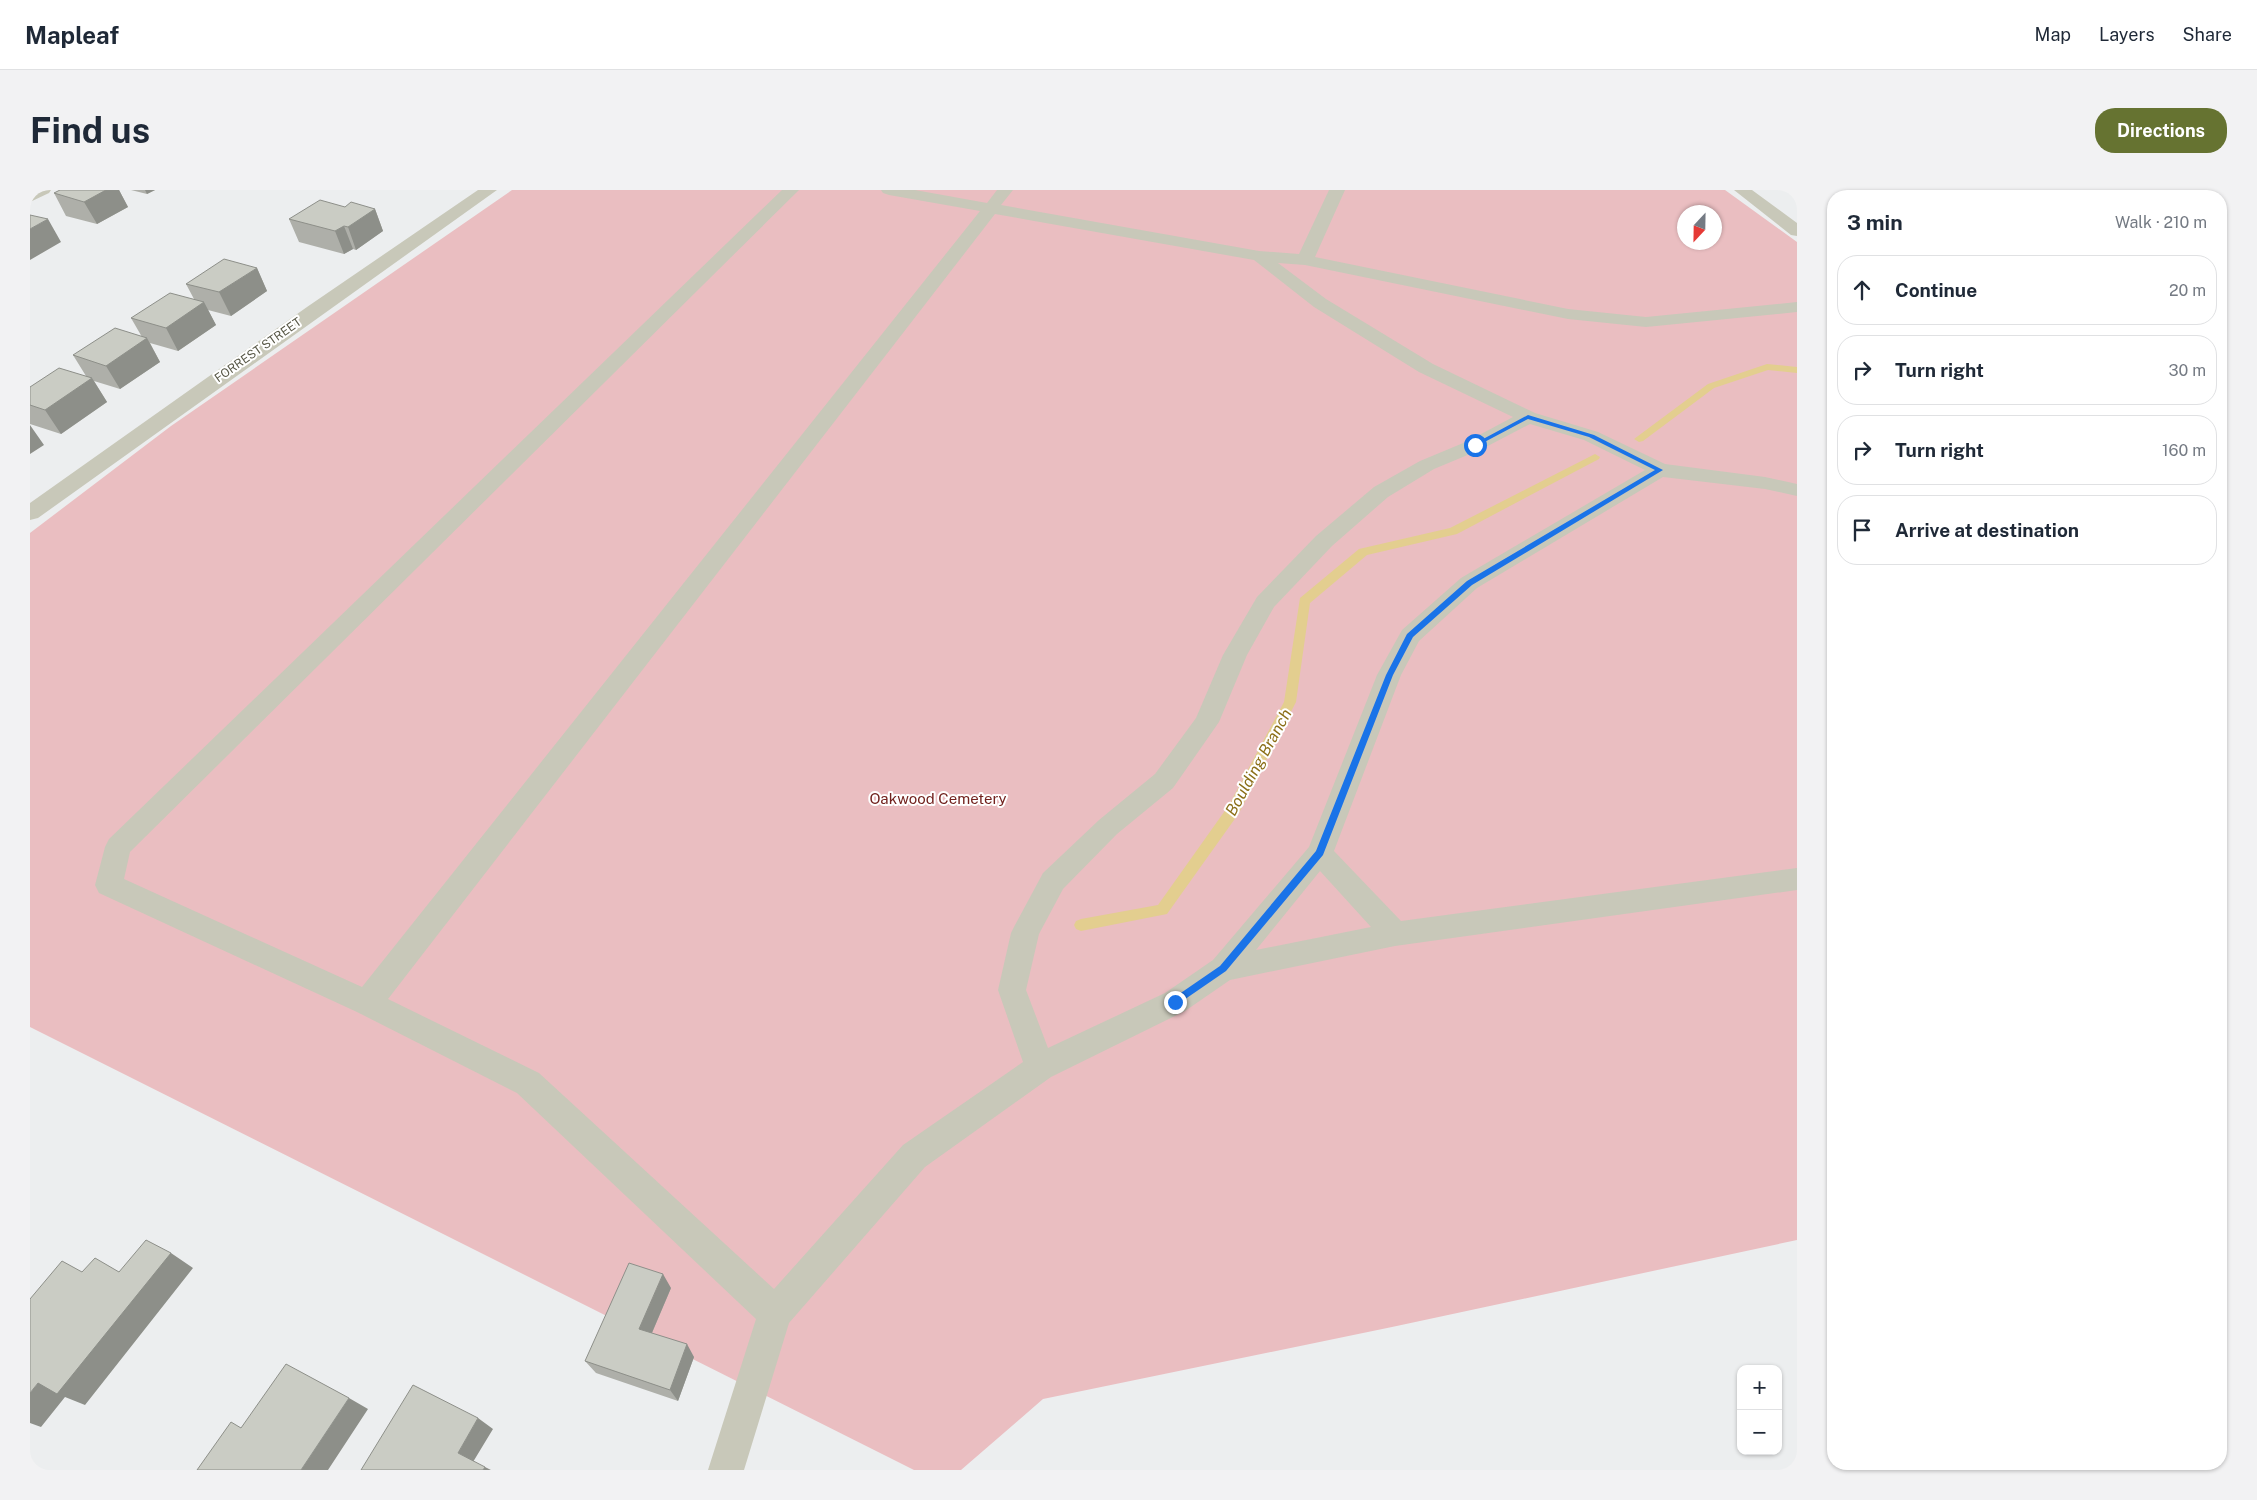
<!DOCTYPE html>
<meta charset="utf-8">
<style>
:root{--surface:#fff;--page:#f2f2f3;--text:#1f2937;--muted:#747a83;--line:#e0e1e3;--accent:#667331}
body{margin:0;font-family:"Public Sans",sans-serif;background:var(--page);color:var(--text)}
.controls{position:absolute;right:15px;bottom:15px;display:grid;overflow:hidden;border-radius:10px;box-shadow:0 1px 4px #0004}
.controls button{width:45px;height:45px;display:grid;place-items:center;padding:0;border:0;border-bottom:1px solid var(--line);background:var(--surface);color:var(--text);font:25px sans-serif}
.compass{position:absolute;left:1647px;top:15px;width:45px;height:45px;border-radius:50%;background:var(--surface);box-shadow:0 1px 4px #0004;rotate:202deg}
.stop{position:absolute;width:15px;height:15px;margin:-11px;border:4px solid #1a73e8;border-radius:50%;background:#fff}
.stop.end{background:#1a73e8;border-color:#fff;box-shadow:0 1px 5px #0008}
.list{margin:0;padding:0;list-style:none}
h2{display:flex;justify-content:space-between;align-items:center;height:65px;margin:0;padding:0 20px;font-size:21px}
h2 small{font-size:16px;font-weight:400;color:var(--muted)}
.list li{display:grid;grid-template-columns:32px 1fr auto;gap:15px;align-items:center;box-sizing:border-box;height:70px;margin:0 10px 10px;padding:0 10px;border:1px solid var(--line);border-radius:20px}
.list b{display:block;font-size:19px;white-space:nowrap}
.list em{font-size:16px;font-style:normal;color:var(--muted)}
.icon{flex:none;width:28px;height:28px;fill:none;stroke:currentColor;stroke-width:2;stroke-linecap:round;stroke-linejoin:round}
.map{position:relative;flex:none;width:1767px;height:1280px;overflow:hidden;border-radius:20px}
header{display:flex;align-items:center;gap:30px;box-sizing:border-box;height:70px;padding:0 25px;background:var(--surface);border-bottom:1px solid var(--line)}
header strong{font-size:24px}
nav{display:flex;gap:28px;margin-inline-start:auto;font-size:18px}
.intro{display:flex;align-items:center;justify-content:space-between;box-sizing:border-box;height:120px;padding:0 30px}
h1{margin:0;font-size:35px}
.button{padding:12px 22px;border-radius:20px;background:var(--accent);color:#fff;font-size:18px;font-weight:700}
main{display:flex;gap:30px;padding:0 30px}
aside{flex:1;background:var(--surface);border-radius:20px;box-shadow:0 1px 4px #0004}
.map>svg:first-child{display:block}
</style>
<header>
<strong>Mapleaf</strong>
<nav><a>Map</a><a>Layers</a><a>Share</a></nav>
</header>
<div class="intro"><h1>Find us</h1><a class="button">Directions</a></div>
<main>
<div class="map">
<svg width="1767" height="1280" viewBox="0 0 1767 1280">
<rect width="100%" height="100%" fill="#eceeef"/>
<path fill="#eabec1" fill-rule="evenodd" d="M 482,0 L 1695,0 L 1767,52 L 1767,1050 L 1362,1137 L 1013,1209 L 931,1280 L 884,1280 L 0,837 L 0,343 L 141,236 ZM 1654,22 L 1684,22 L 1684,52 L 1654,52 Z"/>
<g fill="none" stroke-linecap="round" stroke-linejoin="round">
<path fill="#e3ce8f" fill-rule="evenodd" d="M 1737,174 L 1767,177 L 1767,183 L 1738,180 L 1684,198 L 1613,251 L 1609,252 L 1604,249 L 1678,194 Z
M 1565,264 L 1570,267 L 1569,269 L 1427,344 L 1337,365 L 1280,413 L 1266,512 L 1209,623 L 1137,724 L 1051,741 L 1046,739 L 1044,735 L 1046,731 L 1051,729 L 1128,715 L 1199,615 L 1254,512 L 1270,408 L 1329,359 L 1420,338 Z"/>
<path fill="#c8c8b9" fill-rule="evenodd" d="M 752,0 L 769,0 L 100,662 L 94,689 L 332,797 L 950,21 L 859,5 L 853,3 L 851,0 L 885,0 L 957,13 L 967,0 L 983,0 L 971,15 L 1229,61 L 1269,64 L 1299,0 L 1315,0 L 1285,67 L 1538,119 L 1616,127 L 1767,112 L 1767,122 L 1616,137 L 1538,129 L 1275,75 L 1248,73 L 1296,109 L 1403,174 L 1505,223 L 1568,242 L 1635,274 L 1735,287 L 1767,294 L 1767,306 L 1735,299 L 1633,287 L 1447,398 L 1389,451 L 1371,485 L 1304,661 L 1371,731 L 1767,678 L 1767,700 L 1365,756 L 1200,790 L 1155,821 L 1021,887 L 895,977 L 759,1133 L 714,1280 L 678,1280 L 726,1129 L 487,903 L 327,822 L 69,703 L 65,695 L 75,657 L 79,649 ZM 965,24 L 1224,70 L 1284,117 L 1389,182 L 1483,227 L 1438,251 L 1390,271 L 1344,297 L 1286,346 L 1227,407 L 1193,465 L 1166,528 L 1125,584 L 1069,630 L 1013,683 L 985,735 L 981,743 L 968,800 L 993,872 L 873,955 L 744,1099 L 509,883 L 358,809 ZM 1500,234 L 1554,250 L 1615,280 L 1431,388 L 1372,440 L 1347,485 L 1279,657 L 1183,770 L 1135,803 L 1018,858 L 996,800 L 1009,744 L 1033,699 L 1087,644 L 1143,598 L 1189,532 L 1217,465 L 1244,417 L 1302,356 L 1358,307 L 1404,279 L 1452,259 ZM 1290,681 L 1341,737 L 1226,760 Z"/>
<path fill="#c8c8b9" fill-rule="evenodd" d="M 0,0 L 21,0 L 19,3 L 0,12 Z
M 448,0 L 467,0 L 8,328 L 0,330 L 0,313 L 277,117 Z
M 1704,0 L 1722,0 L 1767,33 L 1767,46 L 1761,45 Z"/>
</g>
<path fill="#aeafa9" d="M 30,0 L 89,0 L 98,17 L 67,34 L 36,26 L 24,3 Z
M 101,0 L 125,0 L 117,4 Z
M 315,17 L 345,19 L 353,41 L 326,60 L 323,59 L 314,64 L 269,52 L 259,29 Z
M 227,78 L 237,101 L 201,126 L 178,120 L 186,135 L 148,161 L 120,153 L 130,172 L 90,199 L 64,191 L 77,212 L 31,244 L 0,234 L 0,197 L 56,186 L 43,165 L 112,147 L 101,128 L 164,109 L 156,94 Z
M 641,1098 L 622,1143 L 664,1167 L 648,1211 L 566,1183 L 555,1171 Z"/>
<path fill="#8d8f89" d="M 76,0 L 89,0 L 98,17 L 67,34 L 54,12 Z
M 115,0 L 125,0 L 117,4 Z
M 345,19 L 353,41 L 326,60 L 318,37 Z
M 18,29 L 31,52 L 0,70 L 0,39 Z
M 314,36 L 323,59 L 314,64 L 305,41 Z
M 227,78 L 237,101 L 201,126 L 189,102 Z
M 174,112 L 186,135 L 148,161 L 136,138 Z
M 117,148 L 130,172 L 90,199 L 76,176 Z
M 62,188 L 77,212 L 31,244 L 15,220 Z
M 0,235 L 14,255 L 0,264 Z
M 141,1063 L 163,1078 L 55,1215 L 35,1207 L 11,1237 L 0,1233 L 0,1203 L 8,1193 Z
M 633,1084 L 641,1098 L 618,1152 L 609,1139 Z
M 657,1154 L 664,1167 L 648,1211 L 640,1200 Z
M 319,1208 L 338,1219 L 298,1280 L 271,1280 Z
M 448,1228 L 463,1239 L 443,1272 L 428,1263 Z
M 455,1277 L 461,1280 L 453,1280 Z"/>
<path fill="#caccc4" stroke="#8d8f89" d="M 30,0 L 76,0 L 54,12 L 24,3 Z
M 290,10 L 315,17 L 321,12 L 345,19 L 318,37 L 314,36 L 305,41 L 259,29 Z
M 0,25 L 18,29 L 0,39 Z
M 194,69 L 227,78 L 189,102 L 156,94 Z
M 140,103 L 174,112 L 136,138 L 101,128 Z
M 85,138 L 117,148 L 76,176 L 43,165 Z
M 29,178 L 62,188 L 15,220 L 0,215 L 0,197 Z
M 116,1050 L 141,1063 L 27,1204 L 8,1193 L 0,1203 L 0,1109 L 32,1071 L 52,1082 L 65,1068 L 89,1082 Z
M 599,1073 L 633,1084 L 609,1139 L 657,1154 L 640,1200 L 555,1171 Z
M 256,1174 L 319,1208 L 271,1280 L 167,1280 L 201,1232 L 211,1238 Z
M 383,1195 L 448,1228 L 428,1263 L 455,1277 L 453,1280 L 331,1280 Z"/>
<path fill="#1a73e8" d="M 1498,225 L 1564,245 L 1633,280 L 1442,395 L 1383,447 L 1363,485 L 1293,665 L 1196,781 L 1148,814 L 1142,814 L 1142,809 L 1190,776 L 1286,661 L 1356,485 L 1377,444 L 1437,391 L 1625,280 L 1559,247 L 1498,229 L 1447,256 L 1442,255 Z"/>
<g text-anchor="middle" stroke-width="4" stroke-linejoin="round" paint-order="stroke">
<g font-size="12" fill="#585847" stroke="#fff">
<text transform="translate(228 160) rotate(-35)" y="4">FORREST STREET</text>
</g>
<g font-size="15" fill="#72221e" stroke="#fff">
<text x="908" y="614">Oakwood Cemetery</text>
</g>
<g font-size="16" font-style="italic" fill="#8b6f18" stroke="#fff">
<text transform="translate(1228 572) rotate(-61)" y="6">Boulding Branch</text>
</g>
</g>
</svg>
<div class="controls">
<button>+</button>
<button>−</button>
</div>
<svg class="compass" viewBox="-18 -18 36 36"><path d="M0-13l5 13h-10z" fill="#e53935"/><path d="M0 13l5-13h-10z" fill="#747a83"/></svg>
<div class="stop" style="left:1445px;top:255px"></div>
<div class="stop end" style="left:1145px;top:812px"></div>
</div>
<aside>
<h2>3 min<small>Walk · 210 m</small></h2>
<ul class="list">
<li><svg class="icon" aria-label="ahead" viewBox="0 0 24 24"><path d="M12 20V5M6 11l6-6 6 6"/></svg><div><b>Continue</b></div><em>20 m</em></li>
<li><svg class="icon" aria-label="right" viewBox="0 0 24 24"><path d="M7 20v-9h11M14 6l5 5-5 5"/></svg><div><b>Turn right</b></div><em>30 m</em></li>
<li><svg class="icon" aria-label="right" viewBox="0 0 24 24"><path d="M7 20v-9h11M14 6l5 5-5 5"/></svg><div><b>Turn right</b></div><em>160 m</em></li>
<li><svg class="icon" aria-label="arrive" viewBox="0 0 24 24"><path d="M6 21V4h12l-3 4 3 4H6"/></svg><div><b>Arrive at destination</b></div></li>
</ul>
</aside>
</main>
